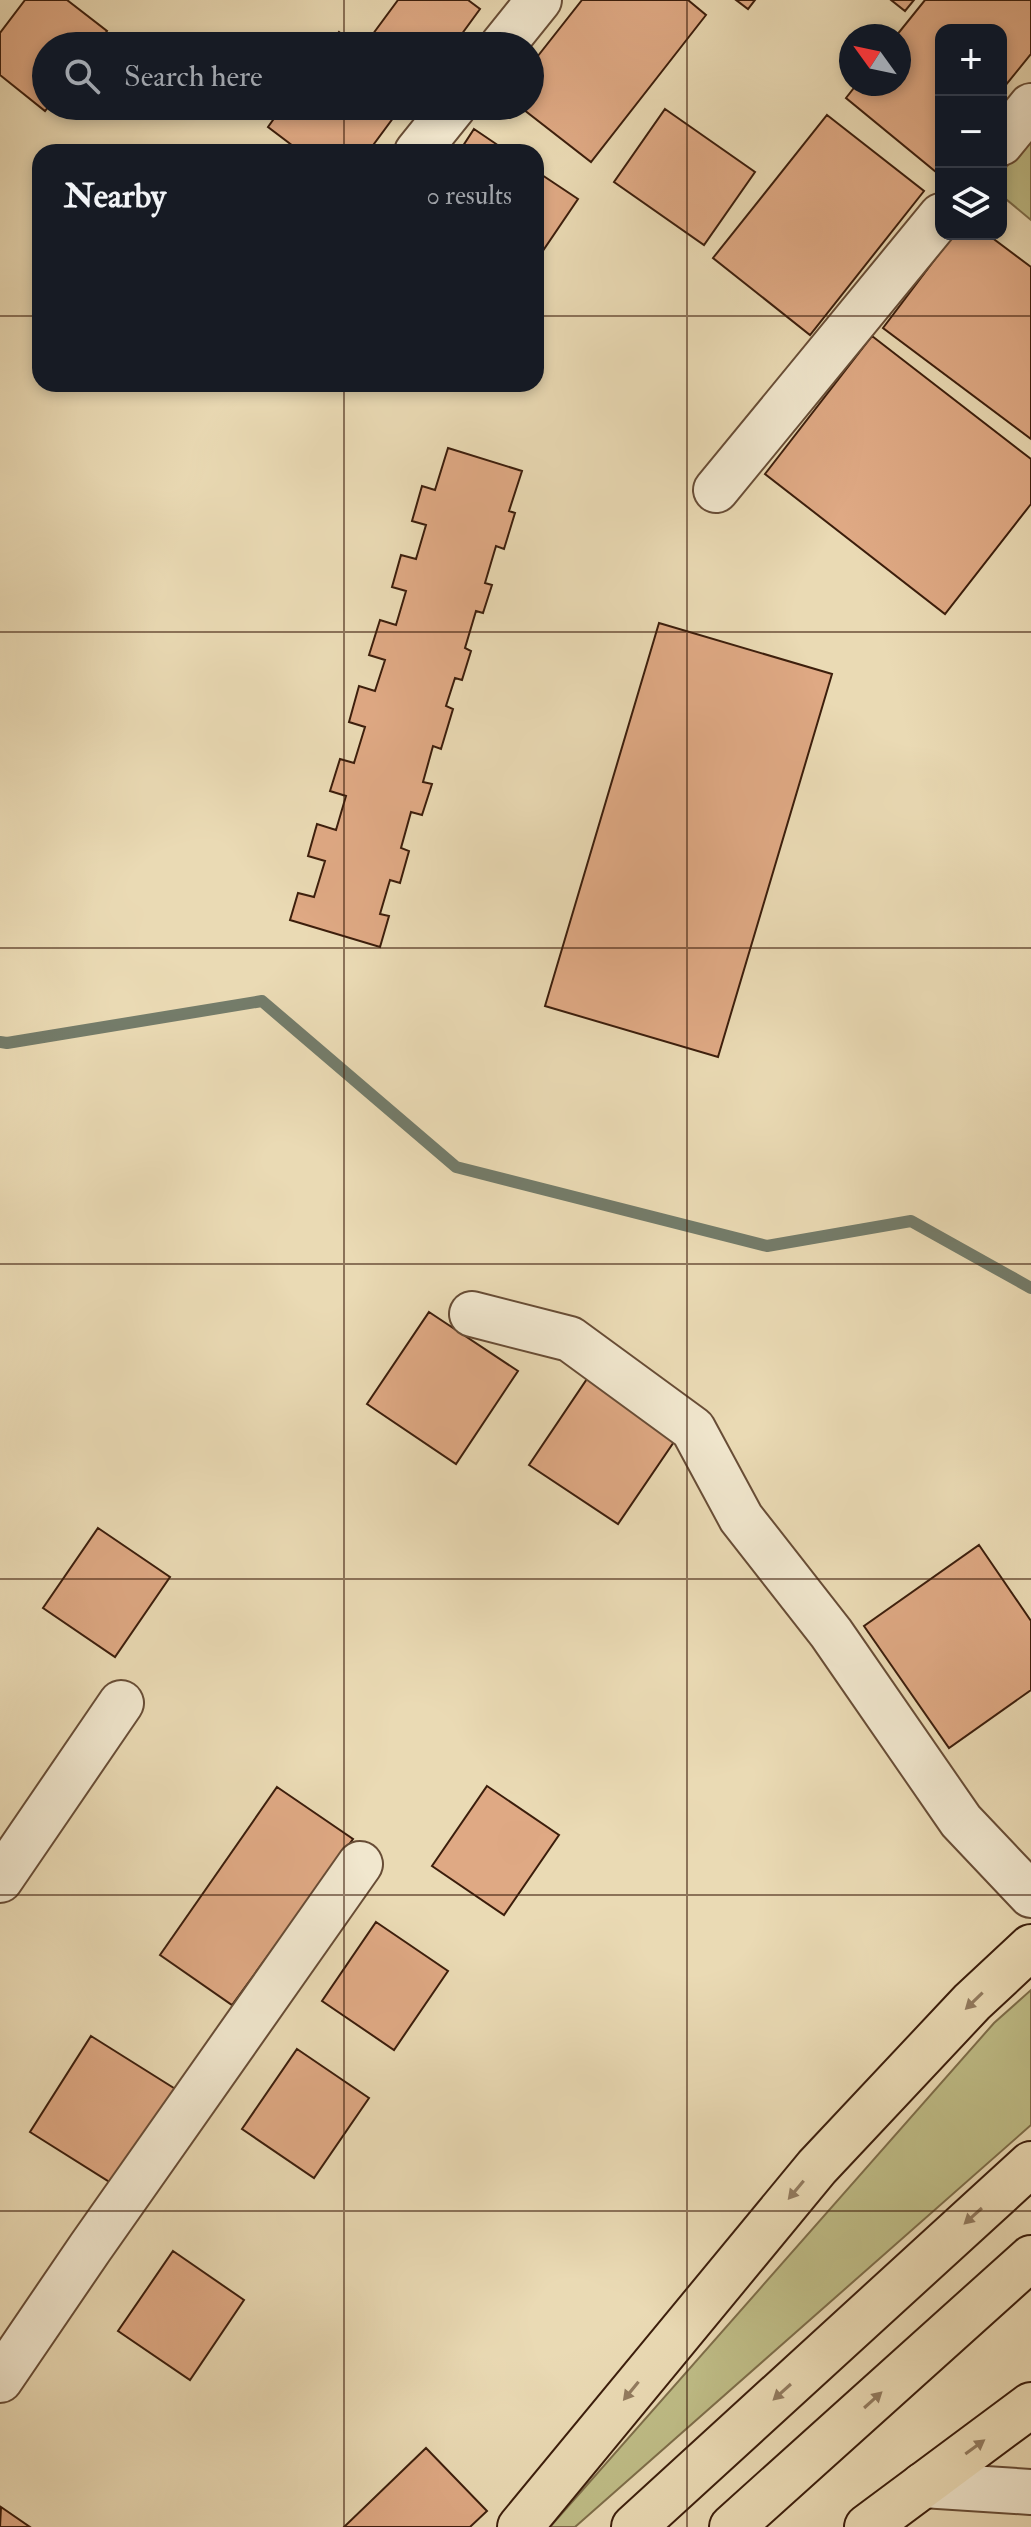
<!DOCTYPE html>
<meta charset="utf-8">
<style>
:root{--surface:#171b24;--page:#242831;--text:#f1f3f6;--muted:#9ea1a6;--line:#363941}
body{margin:0;font-family:"IM FELL Double Pica",serif;background:var(--page);color:var(--text)}
.controls{position:absolute;right:24px;top:24px;display:grid;overflow:hidden;border-radius:16px;box-shadow:0 4px 12px #0003}
.controls button{width:72px;height:72px;display:grid;place-items:center;padding:0;border:0;border-bottom:2px solid var(--line);background:var(--surface);color:var(--text);font:40px sans-serif}
.compass{position:absolute;left:839px;top:24px;width:72px;height:72px;border-radius:50%;background:var(--surface);box-shadow:0 4px 12px #0003;rotate:303deg}
.list{margin:0;padding:0;list-style:none}
h2{display:flex;justify-content:space-between;align-items:center;height:104px;margin:0;padding:0 32px;font-size:34px}
h2 small{font-size:26px;font-weight:400;color:var(--muted)}
.icon{flex:none;width:44px;height:44px;fill:none;stroke:currentColor;stroke-width:2;stroke-linecap:round;stroke-linejoin:round}
.map{position:relative;flex:none;width:1031px;height:2527px;overflow:hidden}
.search{position:absolute;background:var(--surface);box-shadow:0 4px 12px #0003;left:32px;top:32px;width:512px;height:88px;display:flex;align-items:center;gap:20px;box-sizing:border-box;padding:0 28px;border-radius:44px;color:var(--muted);font-size:30px}
.panel{position:absolute;background:var(--surface);box-shadow:0 4px 12px #0003;left:32px;top:144px;width:512px;height:248px;border-radius:24px}
.map>svg:first-child{display:block}
</style>
<div class="map">
<svg width="1031" height="2527" viewBox="0 0 1031 2527">
<rect width="100%" height="100%" fill="#eadab4"/>
<filter id="stains"><feTurbulence type="fractalNoise" baseFrequency=".0025" numOctaves="4"/><feColorMatrix values="0 0 0 0 .2 0 0 0 0 .09 0 0 0 0 .02 0 0 0 .5 -.17"/></filter>
<radialGradient id="worn" r=".72"><stop offset=".6" stop-color="#630" stop-opacity="0"/><stop offset="1" stop-color="#630" stop-opacity=".3"/></radialGradient>
<path fill="#bfbd87" stroke="#7e6e4a" stroke-width="2" d="M 1031,138 L 1031,220 L 1001,195 L 1001,173 Z
M 1031,1990 L 1031,2125 L 575,2527 L 550,2527 L 994,2023 Z"/>
<g fill="none" stroke-linecap="round" stroke-linejoin="round">
<path stroke="#747c6a" stroke-width="12" d="M 0,1042 L 7,1043 L 262,1001 L 456,1167 L 767,1246 L 911,1221 L 1031,1288"/>
</g>
<path fill="#dfa984" stroke="#3c1e0c" stroke-width="2" d="M 25,0 L 67,0 L 107,31 L 95,46 L 46,46 L 46,106 L 49,106 L 45,111 L 0,75 L 0,33 Z
M 398,0 L 468,0 L 480,9 L 453,46 L 372,46 L 367,42 Z
M 582,0 L 688,0 L 706,15 L 591,162 L 519,106 L 530,106 L 530,66 Z
M 736,0 L 755,0 L 748,9 Z
M 891,0 L 914,0 L 905,11 Z
M 925,0 L 1031,0 L 1031,54 L 1001,91 L 1001,30 L 941,30 L 941,165 L 936,172 L 846,98 L 857,84 L 899,84 L 899,36 L 896,36 Z
M 339,32 L 358,46 L 329,46 Z
M 283,106 L 402,106 L 368,152 L 301,152 L 268,127 Z
M 665,109 L 755,172 L 704,245 L 614,182 Z
M 827,115 L 924,191 L 810,335 L 713,258 Z
M 474,129 L 508,152 L 459,152 Z
M 536,171 L 578,199 L 536,261 Z
M 954,234 L 987,234 L 1031,267 L 1031,439 L 883,328 Z
M 872,336 L 1031,459 L 1031,504 L 945,614 L 765,474 Z
M 448,448 L 522,471 L 509,511 L 515,513 L 504,549 L 496,546 L 485,583 L 492,585 L 483,613 L 476,611 L 465,648 L 471,651 L 462,680 L 455,678 L 446,706 L 453,709 L 441,749 L 433,746 L 423,782 L 432,784 L 422,815 L 411,812 L 401,848 L 409,851 L 400,883 L 390,880 L 380,914 L 389,916 L 380,947 L 290,920 L 298,893 L 314,897 L 325,861 L 308,856 L 317,824 L 336,830 L 346,796 L 330,791 L 340,759 L 354,763 L 365,727 L 349,722 L 359,686 L 375,691 L 385,660 L 369,655 L 380,620 L 396,625 L 406,591 L 392,587 L 401,555 L 416,559 L 426,525 L 412,521 L 422,486 L 435,490 Z
M 659,623 L 832,674 L 718,1057 L 545,1006 Z
M 429,1312 L 518,1371 L 456,1464 L 367,1404 Z
M 591,1373 L 680,1433 L 618,1524 L 529,1465 Z
M 98,1528 L 170,1577 L 115,1657 L 43,1608 Z
M 979,1545 L 1031,1621 L 1031,1690 L 949,1748 L 864,1626 Z
M 487,1786 L 559,1835 L 504,1915 L 432,1866 Z
M 277,1787 L 353,1839 L 232,2005 L 160,1955 Z
M 376,1922 L 448,1971 L 394,2050 L 322,2001 Z
M 91,2036 L 177,2090 L 116,2186 L 30,2132 Z
M 297,2049 L 369,2098 L 314,2178 L 242,2129 Z
M 173,2251 L 244,2300 L 190,2380 L 118,2331 Z
M 426,2448 L 487,2511 L 470,2527 L 344,2527 Z
M 1,2507 L 30,2527 L 0,2527 Z"/>
<g fill="none" stroke-linecap="round" stroke-linejoin="round">
<defs>
<path id="minor" d="M 502,46 L 539,0
M 1001,143 L 1031,106
M 417,152 L 454,106
M 716,490 L 941,216
M 472,1314 L 570,1339 L 693,1429 L 741,1518 L 831,1633 L 961,1821 L 1031,1895
M 0,1880 L 121,1703
M 0,2380 L 90,2248 L 360,1864
M 923,2485 L 1031,2492"/>
<path id="major" d="M 634,2527 L 1031,2164
M 732,2527 L 1031,2258"/>
<path id="highway" d="M 520,2527 L 817,2167 L 972,2002 L 1031,1947
M 867,2527 L 1031,2405"/>
</defs>
<use href="#minor" stroke="#684d36" stroke-width="48"/>
<use href="#major" stroke="#3c1e0c" stroke-width="48"/>
<use href="#highway" stroke="#3c1e0c" stroke-width="48"/>
<use href="#minor" stroke="#f1e7ce" stroke-width="44"/>
<use href="#major" stroke="#eadab4" stroke-width="44"/>
<use href="#highway" stroke="#eadab4" stroke-width="44"/>
</g>
<defs><path id="oneway-solid" d="M-6-.8H1V-3.2L6.5 0L1 3.2V.8H-6Z" transform="scale(2)"/></defs>
<g fill="#937c60">
<use href="#oneway-solid" transform="translate(974 2001) rotate(136)"/>
<use href="#oneway-solid" transform="translate(796 2190) rotate(130)"/>
<use href="#oneway-solid" transform="translate(973 2216) rotate(138)"/>
<use href="#oneway-solid" transform="translate(631 2391) rotate(129)"/>
<use href="#oneway-solid" transform="translate(782 2392) rotate(138)"/>
<use href="#oneway-solid" transform="translate(873 2400) rotate(-42)"/>
<use href="#oneway-solid" transform="translate(975 2447) rotate(-36)"/>
</g>
<path fill="none" stroke="#3c1e0c" stroke-width="2" stroke-opacity="0.55" d="M 344,0 L 344,46M 687,0 L 687,2527M 344,106 L 344,152M 0,316 L 40,316M 536,316 L 1031,316M 344,384 L 344,2527M 0,632 L 1031,632M 0,948 L 1031,948M 0,1264 L 1031,1264M 0,1579 L 1031,1579M 0,1895 L 1031,1895M 0,2211 L 1031,2211"/>
<rect width="100%" height="100%" filter="url(#stains)"/>
<rect width="100%" height="100%" fill="url(#worn)"/>
</svg>
<div class="controls">
<button>+</button>
<button>−</button>
<button><svg class="icon" aria-label="layers" viewBox="0 0 24 24"><path d="M12 4l9 5-9 5-9-5zM3 14l9 5 9-5"/></svg></button>
</div>
<svg class="compass" viewBox="-18 -18 36 36"><path d="M0-13l5 13h-10z" fill="#e53935"/><path d="M0 13l5-13h-10z" fill="#9ea1a6"/></svg>
<div class="search"><svg class="icon" aria-label="search" viewBox="0 0 24 24"><circle cx="10" cy="10" r="6"/><path d="M15 15l6 6"/></svg>Search here</div>
<section class="panel">
<h2>Nearby<small>0 results</small></h2>
<ul class="list">
</ul>
</section>
</div>
